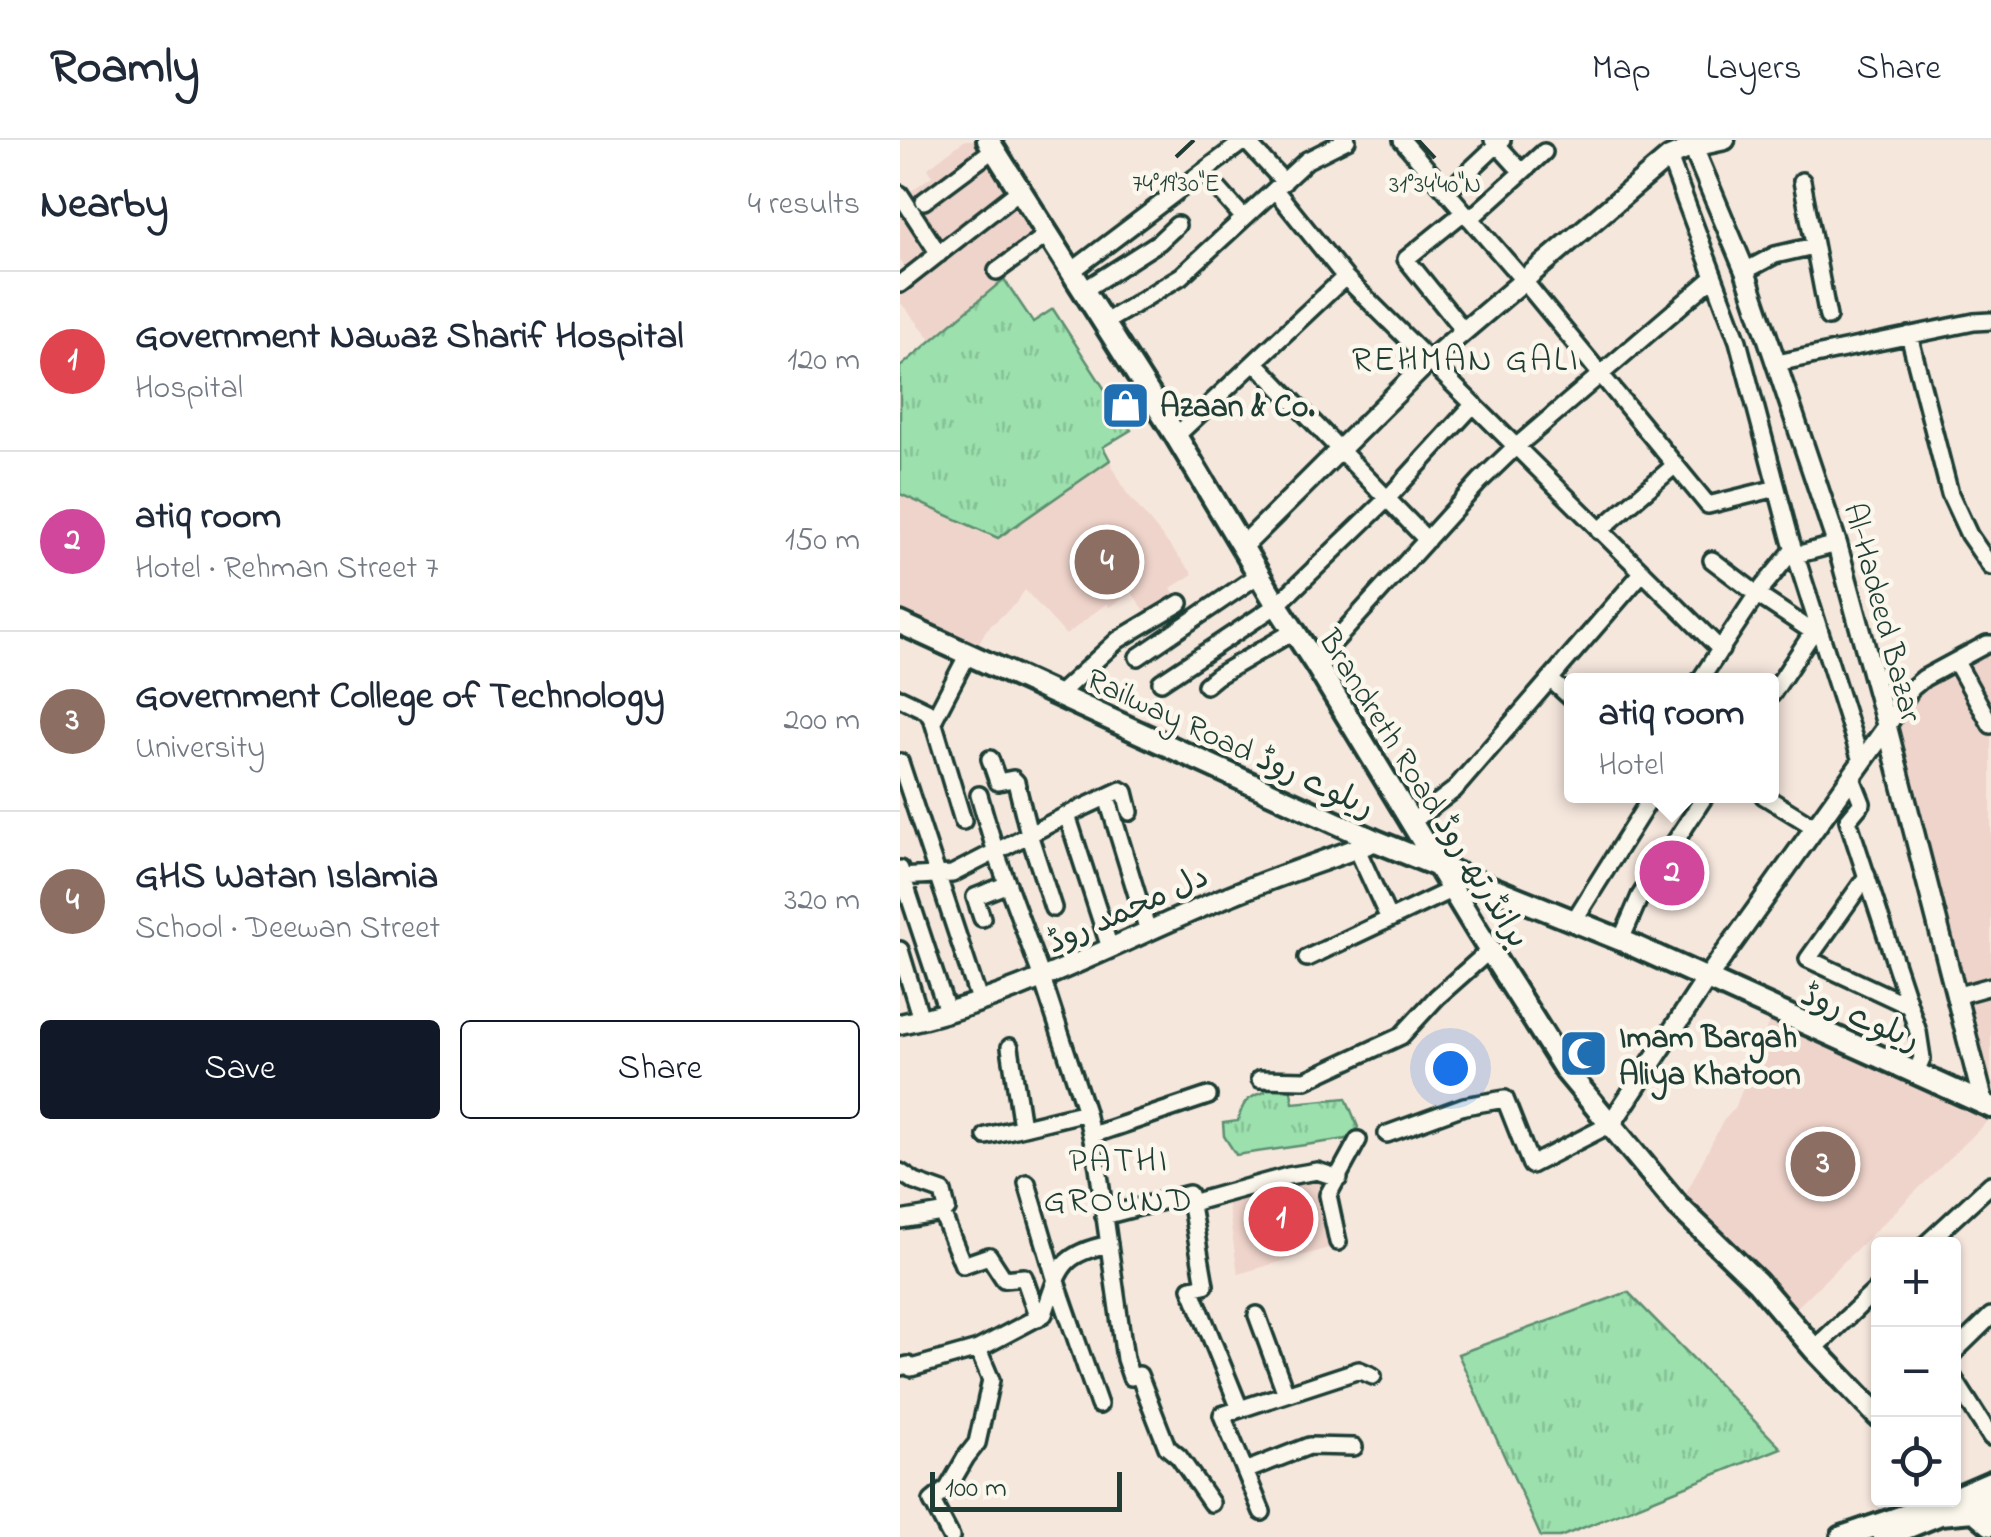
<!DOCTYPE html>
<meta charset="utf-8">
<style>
:root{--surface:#fff;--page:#f2f2f3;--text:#1f2937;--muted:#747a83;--line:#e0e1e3;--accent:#111827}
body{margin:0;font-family:"Indie Flower","Playpen Sans Arabic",sans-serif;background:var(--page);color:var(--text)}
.controls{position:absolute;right:30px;bottom:30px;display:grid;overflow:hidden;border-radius:10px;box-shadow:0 2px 8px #0004}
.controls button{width:90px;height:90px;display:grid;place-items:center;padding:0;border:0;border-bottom:2px solid var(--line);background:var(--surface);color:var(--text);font:50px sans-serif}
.scale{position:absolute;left:30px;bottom:25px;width:192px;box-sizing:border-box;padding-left:10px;border:5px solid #1f3d34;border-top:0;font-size:28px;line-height:35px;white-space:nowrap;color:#1f3d34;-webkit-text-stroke:8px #fbf7ec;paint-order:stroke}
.you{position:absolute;left:550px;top:928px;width:35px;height:35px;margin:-25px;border:8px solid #fff;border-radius:50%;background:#1a73e8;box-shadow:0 0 0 15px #1a73e833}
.badge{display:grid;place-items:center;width:65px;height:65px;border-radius:50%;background:var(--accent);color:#fff;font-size:32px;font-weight:700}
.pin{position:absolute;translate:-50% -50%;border:5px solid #fff;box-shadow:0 2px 10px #0006}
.popup{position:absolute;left:664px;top:533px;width:215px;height:130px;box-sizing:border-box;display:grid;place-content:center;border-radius:10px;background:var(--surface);filter:drop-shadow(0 2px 8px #0005);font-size:32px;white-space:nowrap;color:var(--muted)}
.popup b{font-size:38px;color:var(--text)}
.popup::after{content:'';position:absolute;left:50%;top:100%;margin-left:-20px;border:20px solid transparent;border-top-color:var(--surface)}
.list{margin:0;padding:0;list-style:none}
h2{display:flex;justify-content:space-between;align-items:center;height:130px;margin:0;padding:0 40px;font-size:42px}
h2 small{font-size:32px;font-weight:400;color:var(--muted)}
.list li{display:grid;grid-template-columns:65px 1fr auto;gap:30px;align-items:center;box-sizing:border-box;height:180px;padding:0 40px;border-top:2px solid var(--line)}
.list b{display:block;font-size:38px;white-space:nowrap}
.list p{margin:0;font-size:32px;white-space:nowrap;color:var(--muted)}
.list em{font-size:32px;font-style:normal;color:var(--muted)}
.actions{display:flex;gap:20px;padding:30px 40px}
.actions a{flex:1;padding:22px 0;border:2px solid var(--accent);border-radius:10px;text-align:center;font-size:35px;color:var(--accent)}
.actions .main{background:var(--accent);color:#fff}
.icon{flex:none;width:55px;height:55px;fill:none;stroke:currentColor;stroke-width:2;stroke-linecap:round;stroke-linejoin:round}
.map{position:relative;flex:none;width:1091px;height:1397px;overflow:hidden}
header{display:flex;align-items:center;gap:60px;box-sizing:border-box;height:140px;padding:0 50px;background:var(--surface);border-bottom:2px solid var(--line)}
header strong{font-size:48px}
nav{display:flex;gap:55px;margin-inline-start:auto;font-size:35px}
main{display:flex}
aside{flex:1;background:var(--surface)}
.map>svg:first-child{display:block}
</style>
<header>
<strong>Roamly</strong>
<nav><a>Map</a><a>Layers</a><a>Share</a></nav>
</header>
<main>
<aside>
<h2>Nearby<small>4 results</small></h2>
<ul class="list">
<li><span class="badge" style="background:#e0444e">1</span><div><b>Government Nawaz Sharif Hospital</b><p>Hospital</p></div><em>120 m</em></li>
<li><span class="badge" style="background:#d1479c">2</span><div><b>atiq room</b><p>Hotel · Rehman Street 7</p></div><em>150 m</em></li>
<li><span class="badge" style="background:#8d6e63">3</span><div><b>Government College of Technology</b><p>University</p></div><em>200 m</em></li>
<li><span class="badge" style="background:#8d6e63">4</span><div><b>GHS Watan Islamia</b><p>School · Deewan Street</p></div><em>320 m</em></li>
</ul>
<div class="actions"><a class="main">Save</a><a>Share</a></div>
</aside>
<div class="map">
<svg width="1091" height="1397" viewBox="0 0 1091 1397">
<defs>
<pattern id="grass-tufts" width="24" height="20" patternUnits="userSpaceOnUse" patternTransform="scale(2.5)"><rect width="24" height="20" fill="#9be0ad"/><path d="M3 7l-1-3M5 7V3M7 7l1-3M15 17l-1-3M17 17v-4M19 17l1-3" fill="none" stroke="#85c195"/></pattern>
</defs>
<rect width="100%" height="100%" fill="#f6e7dd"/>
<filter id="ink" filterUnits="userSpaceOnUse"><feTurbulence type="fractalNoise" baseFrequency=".01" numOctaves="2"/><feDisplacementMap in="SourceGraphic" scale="20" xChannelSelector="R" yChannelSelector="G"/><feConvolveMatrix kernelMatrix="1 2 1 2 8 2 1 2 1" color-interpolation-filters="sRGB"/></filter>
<g filter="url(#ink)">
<path fill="#efd4cb" d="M 65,0 L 88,0 L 152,99 L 105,140 L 133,182 L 153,169 L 231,290 L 203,308 L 226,352 L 293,434 L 271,448 L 280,463 L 252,480 L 232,453 L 209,467 L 207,463 L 166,495 L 125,450 L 116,463 L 86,490 L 74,512 L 0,480 L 0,227 L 32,200 L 0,162 L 0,146 L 11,136 L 0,120 L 0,51 L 4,48 L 8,53 L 32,36 L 28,28 Z
M 1091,504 L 1091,967 L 987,587 L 1009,552 Z
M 873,871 L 1091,978 L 887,1177 L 779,1067 L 823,981 L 835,968 Z
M 423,1032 L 439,1105 L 338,1134 L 326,1053 Z"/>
<path fill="url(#grass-tufts)" stroke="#5d8e70" stroke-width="2.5" d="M 104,139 L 133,182 L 153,169 L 231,290 L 203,307 L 210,320 L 98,398 L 0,354 L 0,227 Z
M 367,940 L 389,940 L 393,963 L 446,958 L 458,987 L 453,998 L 336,1015 L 324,996 L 323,983 L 338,981 C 342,963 347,957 365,952 Z
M 728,1152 L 881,1308 L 660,1397 L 641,1397 L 558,1214 Z"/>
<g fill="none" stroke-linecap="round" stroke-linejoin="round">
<defs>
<path id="minor" d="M 345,0 L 384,42
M 502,0 L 624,141 L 808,365 L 877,348
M 593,0 L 622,32
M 769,17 L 838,201 L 891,401 L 962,624
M 303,32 L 344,78
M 902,41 L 928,177
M 375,50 L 445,137 L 821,510
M 547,52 L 602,0
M 0,54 L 39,114
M 24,61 L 94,9
M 564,72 L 506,119 L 564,191
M 570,79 L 644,12
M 97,131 L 148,94
M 172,131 L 345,0
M 845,131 L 875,115 L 914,106
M 0,144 L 120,50
M 184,150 L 259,102 L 277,85
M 204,183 L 281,136 L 407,20 L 447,0
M 1009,195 L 1050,354 L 1069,395 L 1091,427
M 356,223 L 527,400
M 877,223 L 1074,182 L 1091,181
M 276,296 L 445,137
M 699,391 L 775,325
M 896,415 L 937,404
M 812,420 L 862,458 L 922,498
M 238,517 L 360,434
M 1056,522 L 1091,585
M 415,523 L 580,341 L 610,312 L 814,137
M 650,539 L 672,559
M 800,540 L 857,454 L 894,409
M 261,542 L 377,465 L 486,360 L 574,264
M 306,545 L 317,536 L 394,491
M 872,554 L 913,492
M 158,555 L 218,500 L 280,463
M 0,558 L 27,571 L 33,581 L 63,681
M 33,581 L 68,514
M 987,587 L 1012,548 L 1024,538 L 1087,504 L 1091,504
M 90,619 L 98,642 L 113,639 L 116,642 L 129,694 L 153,768
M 0,622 L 79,860
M 952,638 L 962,663 L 948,680 L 1018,892 L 1022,918 L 1016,932
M 79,655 L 96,713 L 142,838 L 186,972 L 198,1027 L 225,1219 L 231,1237 L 239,1235 L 267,1307 L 279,1317 L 311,1363
M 864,656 L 916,688
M 207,657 L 248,791
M 167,675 L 221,650 L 225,652 L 230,672
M 513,681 L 554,650 L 742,433
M 457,709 L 489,779
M 0,729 L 47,871
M 967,736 L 908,819 L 1009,866
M 0,737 L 52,734 L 167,675 L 210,808
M 82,778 L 75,757 L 108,744
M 673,782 L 752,656
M 721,800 L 740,756 L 805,656
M 0,810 L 21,879
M 407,818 L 553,749
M 1055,856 L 1091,846
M 110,907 L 122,987
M 360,939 L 406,940 L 501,896 L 537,857 L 590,810
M 487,994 L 564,966 L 605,959 L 631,1025 L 711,984
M 192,995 L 308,956
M 86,996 L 186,972
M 0,1032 L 15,1042 L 43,1052 L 47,1069 L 42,1073 L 0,1080
M 127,1043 L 156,1141 L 199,1265
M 291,1063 L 388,1036 L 417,1031 L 439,1038
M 42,1073 L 63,1125 L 89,1116 L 104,1139 L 124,1137 L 138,1178
M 204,1076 L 289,1054 L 305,1145 L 291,1148 L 340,1269 L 322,1275 L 362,1372
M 438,1102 L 428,1055 L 458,1000
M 1026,1104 L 1091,1044
M 357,1175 L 386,1254
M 914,1209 L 978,1148
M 1054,1212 L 1091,1176
M 0,1227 L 8,1225 L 11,1228 L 78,1209 L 144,1174 C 160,1129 158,1115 209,1104
M 1054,1239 L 1091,1297
M 340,1269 L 459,1230 L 473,1236
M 345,1331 L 409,1306 L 454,1307
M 51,1397 L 32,1361 L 48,1348 L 66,1317 L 77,1303 L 91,1240 L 78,1209"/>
<path id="tertiary" d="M 793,7 L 845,131 L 937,404 L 987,587 L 1084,964
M 342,407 L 530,220 L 769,17 L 793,7 L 825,0
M 0,884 C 109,861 210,806 312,763 C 365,740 422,722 476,701
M 711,984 L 806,840 L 987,587"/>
<path id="secondary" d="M 88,0 L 276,296 L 377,465 L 415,523 L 578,792 L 666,931 L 779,1067 L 857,1142 L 914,1209 L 978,1276
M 0,483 L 476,701 L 721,800 L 1091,967
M 1054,1358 L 1091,1342
M 1066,1364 L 1091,1385
M 942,1397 L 1050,1360
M 984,1397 L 1040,1374 L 1073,1371 L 1091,1363"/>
</defs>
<use href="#minor" stroke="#1f3d34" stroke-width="22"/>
<use href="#tertiary" stroke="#1f3d34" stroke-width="25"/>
<use href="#secondary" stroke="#1f3d34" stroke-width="28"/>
<use href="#minor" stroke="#fbf7ec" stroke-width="15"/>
<use href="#tertiary" stroke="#fbf7ec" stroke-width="18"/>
<use href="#secondary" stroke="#fbf7ec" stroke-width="20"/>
</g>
</g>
<path fill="none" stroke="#1f3d34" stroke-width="4" d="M 518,0 L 535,18M 276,17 L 294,0"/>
<defs>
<symbol id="shop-square" viewBox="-11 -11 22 22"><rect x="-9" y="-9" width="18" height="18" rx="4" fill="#1f6fb2" stroke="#fbf7ec"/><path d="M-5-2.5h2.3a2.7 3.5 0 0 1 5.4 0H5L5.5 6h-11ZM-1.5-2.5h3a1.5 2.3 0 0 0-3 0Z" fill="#fff"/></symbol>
<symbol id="mosque-square" viewBox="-11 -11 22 22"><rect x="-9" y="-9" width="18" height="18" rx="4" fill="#1f6fb2" stroke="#fbf7ec"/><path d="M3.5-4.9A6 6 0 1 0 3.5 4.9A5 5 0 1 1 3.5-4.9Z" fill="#fff"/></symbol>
</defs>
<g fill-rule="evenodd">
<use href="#shop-square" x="198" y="238" width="55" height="55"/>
<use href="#mosque-square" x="656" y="886" width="55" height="55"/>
</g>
<g text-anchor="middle" stroke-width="9" stroke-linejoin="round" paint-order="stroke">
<g font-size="32" font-weight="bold" fill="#1f3d34" stroke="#fbf7ec" text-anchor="start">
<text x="260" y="276">Azaan &amp; Co.</text>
<text x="719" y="907">Imam Bargah<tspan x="719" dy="37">Aliya Khatoon</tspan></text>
</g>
<g font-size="32" fill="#1f3d34" stroke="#fbf7ec">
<text transform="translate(984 472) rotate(75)" y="11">Al-Hadeed Bazar</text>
<text transform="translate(331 602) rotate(25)" y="11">Railway Road ریلوے روڈ</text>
<text transform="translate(525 648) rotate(58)" y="11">Brandreth Road برانڈرتھ روڈ</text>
<text transform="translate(227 768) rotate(-24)" y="11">دل محمد روڈ</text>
<text transform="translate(961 876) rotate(23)" y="11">ریلوے روڈ</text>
</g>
<g font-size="35" letter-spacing="2.5" fill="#1f3d34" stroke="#fbf7ec">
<text x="566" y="230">REHMAN GALI</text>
<text x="219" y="1031">PATHI<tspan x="219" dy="40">GROUND</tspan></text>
</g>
</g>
<g font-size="25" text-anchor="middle" fill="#1f3d34" stroke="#fbf7ec" stroke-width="9" stroke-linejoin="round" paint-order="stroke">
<text x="276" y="51">74°19'30"E</text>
<text x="535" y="52">31°34'40"N</text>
</g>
</svg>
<div class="controls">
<button>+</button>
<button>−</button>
<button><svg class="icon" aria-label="locate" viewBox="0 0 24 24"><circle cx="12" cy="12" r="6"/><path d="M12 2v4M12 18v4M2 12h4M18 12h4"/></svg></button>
</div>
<div class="scale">100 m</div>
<div class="you"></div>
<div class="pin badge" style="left:381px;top:1079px;background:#e0444e">1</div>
<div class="pin badge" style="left:772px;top:733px;background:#d1479c">2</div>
<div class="popup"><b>atiq room</b>Hotel</div>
<div class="pin badge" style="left:923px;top:1024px;background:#8d6e63">3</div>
<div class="pin badge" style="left:207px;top:422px;background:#8d6e63">4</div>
</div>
</main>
